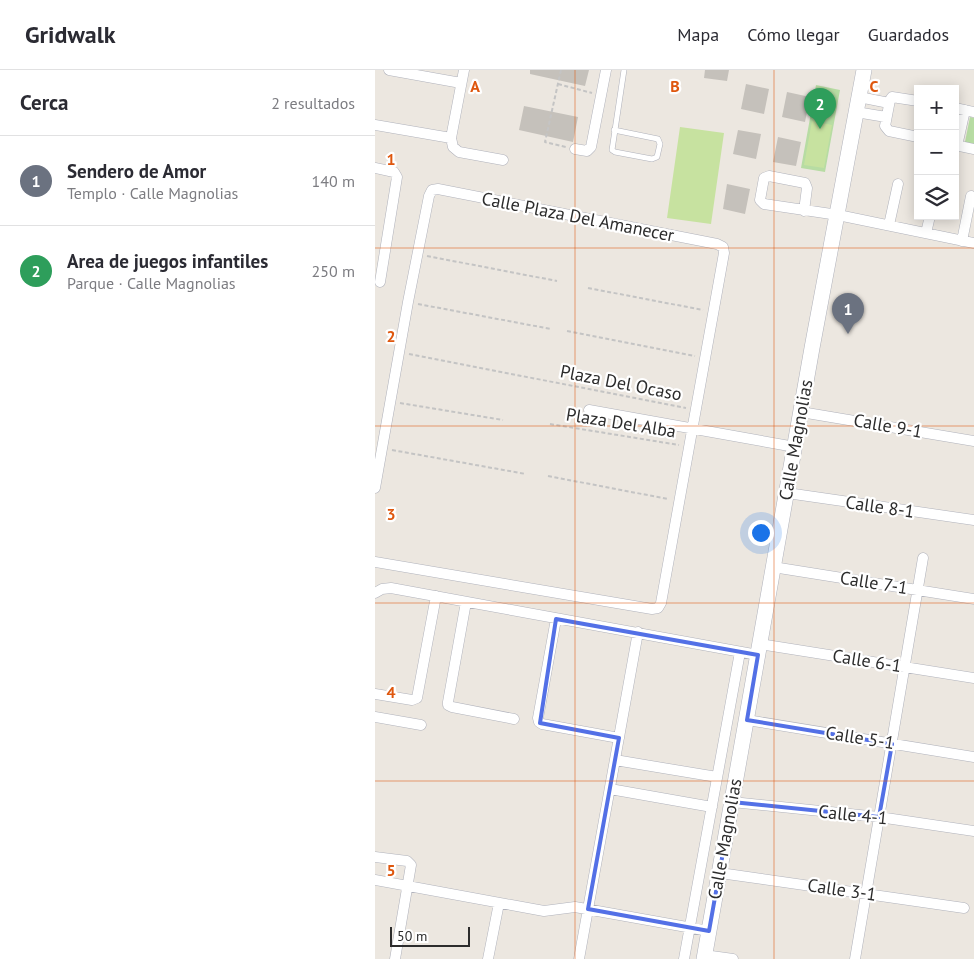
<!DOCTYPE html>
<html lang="es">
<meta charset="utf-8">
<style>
:root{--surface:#fff;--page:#f7f7f7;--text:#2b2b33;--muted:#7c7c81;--line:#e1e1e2;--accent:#111827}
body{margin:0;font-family:"PT Sans",sans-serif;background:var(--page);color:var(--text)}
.controls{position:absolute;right:15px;top:15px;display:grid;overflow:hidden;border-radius:0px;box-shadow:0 2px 12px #0003}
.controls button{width:45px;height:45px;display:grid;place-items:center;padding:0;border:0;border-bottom:1px solid var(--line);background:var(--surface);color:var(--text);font:25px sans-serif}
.scale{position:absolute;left:15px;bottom:12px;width:80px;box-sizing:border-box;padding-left:5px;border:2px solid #2c2c2c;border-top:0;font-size:14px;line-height:18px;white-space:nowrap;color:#2c2c2c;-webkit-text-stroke:4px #fff;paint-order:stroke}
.you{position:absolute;left:385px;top:462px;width:18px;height:18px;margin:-12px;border:4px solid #fff;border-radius:50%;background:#1a73e8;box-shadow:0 0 0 8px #1a73e833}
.badge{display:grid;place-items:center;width:32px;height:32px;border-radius:50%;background:var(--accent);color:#fff;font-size:16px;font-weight:700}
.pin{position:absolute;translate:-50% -41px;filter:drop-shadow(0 1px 2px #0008)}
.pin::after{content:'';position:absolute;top:26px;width:18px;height:15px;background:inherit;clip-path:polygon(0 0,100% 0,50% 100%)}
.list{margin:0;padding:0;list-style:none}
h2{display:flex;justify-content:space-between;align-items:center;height:65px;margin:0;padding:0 20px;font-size:21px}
h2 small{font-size:16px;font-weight:400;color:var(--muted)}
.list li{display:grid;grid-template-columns:32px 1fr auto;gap:15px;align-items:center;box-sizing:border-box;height:90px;padding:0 20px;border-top:1px solid var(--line)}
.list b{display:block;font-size:19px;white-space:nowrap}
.list p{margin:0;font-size:16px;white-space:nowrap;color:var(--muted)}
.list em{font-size:16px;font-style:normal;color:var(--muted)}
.icon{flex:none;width:28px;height:28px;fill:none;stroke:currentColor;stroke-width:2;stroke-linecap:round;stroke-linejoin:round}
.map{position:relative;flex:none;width:599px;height:889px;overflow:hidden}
header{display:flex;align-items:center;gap:30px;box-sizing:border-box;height:70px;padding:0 25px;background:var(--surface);border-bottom:1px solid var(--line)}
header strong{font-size:24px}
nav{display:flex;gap:28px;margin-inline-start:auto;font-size:18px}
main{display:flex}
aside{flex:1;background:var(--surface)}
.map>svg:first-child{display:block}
</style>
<header>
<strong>Gridwalk</strong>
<nav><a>Mapa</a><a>Cómo llegar</a><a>Guardados</a></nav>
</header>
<main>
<aside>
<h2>Cerca<small>2 resultados</small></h2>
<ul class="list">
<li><span class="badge" style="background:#6b7280">1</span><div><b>Sendero de Amor</b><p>Templo · Calle Magnolias</p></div><em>140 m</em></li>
<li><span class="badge" style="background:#2e9e5b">2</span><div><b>Area de juegos infantiles</b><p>Parque · Calle Magnolias</p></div><em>250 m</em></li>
</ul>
</aside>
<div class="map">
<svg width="599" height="889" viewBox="0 0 599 889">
<rect width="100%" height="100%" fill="#ece7e0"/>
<path fill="#b7dca3" d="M 441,15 L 465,20 L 450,102 L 426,98 Z
M 595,47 L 599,48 L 599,74 L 590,72 Z"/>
<path fill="#c7e2a0" d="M 437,51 L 457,55 L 449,98 L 429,95 Z
M 305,57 L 349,63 L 336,154 L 292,148 Z"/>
<path fill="#c5c1bb" d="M 155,0 L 214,0 L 210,16 L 155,4 Z
M 330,0 L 354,0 L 352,11 L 329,8 Z
M 371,14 L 394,19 L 389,44 L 366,39 Z
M 412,22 L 435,27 L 430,52 L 407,47 Z
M 149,36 L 203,47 L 198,72 L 144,60 Z
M 363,60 L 386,64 L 381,89 L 358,84 Z
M 403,67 L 426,72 L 421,96 L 398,92 Z
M 352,114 L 375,119 L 370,144 L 348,139 Z"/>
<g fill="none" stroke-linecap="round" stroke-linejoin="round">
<defs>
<path id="lane" d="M 239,60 L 283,69 L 285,74 L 282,87 L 277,89 L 240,82 L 237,80 L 249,0"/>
<path id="street" d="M 14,0 L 86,13
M 89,0 L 76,68 L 78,77 L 84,82 L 128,90
M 484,27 L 514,33
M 543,31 L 517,27 L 515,30 L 510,56 L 514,61 L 543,67
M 580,38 L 599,42
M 481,42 L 511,47
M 0,55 L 76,68
M 580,75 L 599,79
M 582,76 L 590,40
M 200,79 L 212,81 L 216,77 L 231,0
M 0,98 L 19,102 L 22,107 L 5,212
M 429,141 L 432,118 L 430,113 L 394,106 L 389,108 L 385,130 L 389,134 L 463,145 L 599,173
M 514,155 L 523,114
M 551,163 L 555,146
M 587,171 L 596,126
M 214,340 L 420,377
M 426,342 L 599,371
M 0,418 L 33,232 L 54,126 L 57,120 L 63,119 L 342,174 L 348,177 L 349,183 C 329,300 306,416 286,533 L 283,538 L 277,539 L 0,492
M 412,423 L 599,450
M 398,497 L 599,529
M 0,523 L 7,519 L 16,518 L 383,585
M 91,532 L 73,632 L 73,635 L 77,637 L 139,649
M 181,549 L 163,648 L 164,652 L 167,654 L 244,668
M 385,574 L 599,608
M 0,624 L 37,630 L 42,628 L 61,526
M 0,647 L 46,655
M 372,650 L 599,687
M 240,690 L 342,707
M 235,719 L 337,737
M 357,732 L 504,747 L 599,761
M 0,787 L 32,791 L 36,795 L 20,889
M 345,803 L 589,838
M 0,810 L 169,841 L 200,837 L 334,861
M 329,885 L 358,889
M 113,889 L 124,833
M 204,889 L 263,562
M 309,889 L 365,582
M 480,889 L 548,488"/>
<path id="secondary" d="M 329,889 L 437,278 L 489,0"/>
</defs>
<use href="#lane" stroke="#b0b2bb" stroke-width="6"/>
<use href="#street" stroke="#b0b2bb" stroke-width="11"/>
<use href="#secondary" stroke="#b0b2bb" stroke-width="16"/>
<path stroke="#c4c4c4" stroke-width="2" stroke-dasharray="4 2.5" stroke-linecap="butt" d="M 186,0 L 170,72 L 191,77
M 183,14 L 217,23
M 52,186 L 182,211
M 213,218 L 328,240
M 43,234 L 176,259
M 192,261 L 320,286
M 34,284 L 311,338
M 25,333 L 128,350
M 175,354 L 304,375
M 17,380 L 151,404
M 173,406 L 293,429"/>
<use href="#lane" stroke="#fff" stroke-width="5"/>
<use href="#street" stroke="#fff" stroke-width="10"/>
<use href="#secondary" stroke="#fff" stroke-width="15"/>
</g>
<path fill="none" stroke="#5370e6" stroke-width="4" stroke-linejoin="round" d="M 181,549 L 383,585 L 372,650 L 517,674 L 504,747 L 357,732 L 334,861 L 213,839 L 244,668 L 165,653 Z"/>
<path fill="none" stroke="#df570e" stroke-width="1" stroke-opacity="0.55" d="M 200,0 L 200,889M 399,0 L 399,889M 0,178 L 599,178M 0,356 L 599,356M 0,533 L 599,533M 0,711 L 599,711"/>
<g text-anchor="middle" stroke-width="4.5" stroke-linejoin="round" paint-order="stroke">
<g font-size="18" fill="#2c2c2c" stroke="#fff">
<text transform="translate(203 147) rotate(11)" y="6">Calle Plaza Del Amanecer</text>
<text transform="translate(246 313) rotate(11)" y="6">Plaza Del Ocaso</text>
<text transform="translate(246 353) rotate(9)" y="6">Plaza Del Alba</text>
<text transform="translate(513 356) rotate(10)" y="6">Calle 9-1</text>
<text transform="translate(421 370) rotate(-80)" y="6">Calle Magnolias</text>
<text transform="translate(505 437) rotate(8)" y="6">Calle 8-1</text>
<text transform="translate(499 513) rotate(9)" y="6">Calle 7-1</text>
<text transform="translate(492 591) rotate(9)" y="6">Calle 6-1</text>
<text transform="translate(485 668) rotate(9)" y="6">Calle 5-1</text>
<text transform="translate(478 745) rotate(6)" y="6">Calle 4-1</text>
<text transform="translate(350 769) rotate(-80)" y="6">Calle Magnolias</text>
<text transform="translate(467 820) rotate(8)" y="6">Calle 3-1</text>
</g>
</g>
<g font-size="16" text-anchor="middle" font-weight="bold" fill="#df570e" stroke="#fff" stroke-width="4.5" stroke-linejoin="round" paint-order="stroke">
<text x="100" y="22">A</text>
<text x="300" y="22">B</text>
<text x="499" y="22">C</text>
<text x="16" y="95">1</text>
<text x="16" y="272">2</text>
<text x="16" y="450">3</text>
<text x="16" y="628">4</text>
<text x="16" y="806">5</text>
</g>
</svg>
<div class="controls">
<button>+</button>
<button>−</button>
<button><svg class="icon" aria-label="layers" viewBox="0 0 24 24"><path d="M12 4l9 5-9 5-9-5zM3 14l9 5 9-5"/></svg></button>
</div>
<div class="scale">50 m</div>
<div class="you"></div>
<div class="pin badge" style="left:473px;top:264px;background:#6b7280">1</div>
<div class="pin badge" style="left:445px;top:59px;background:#2e9e5b">2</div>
</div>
</main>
